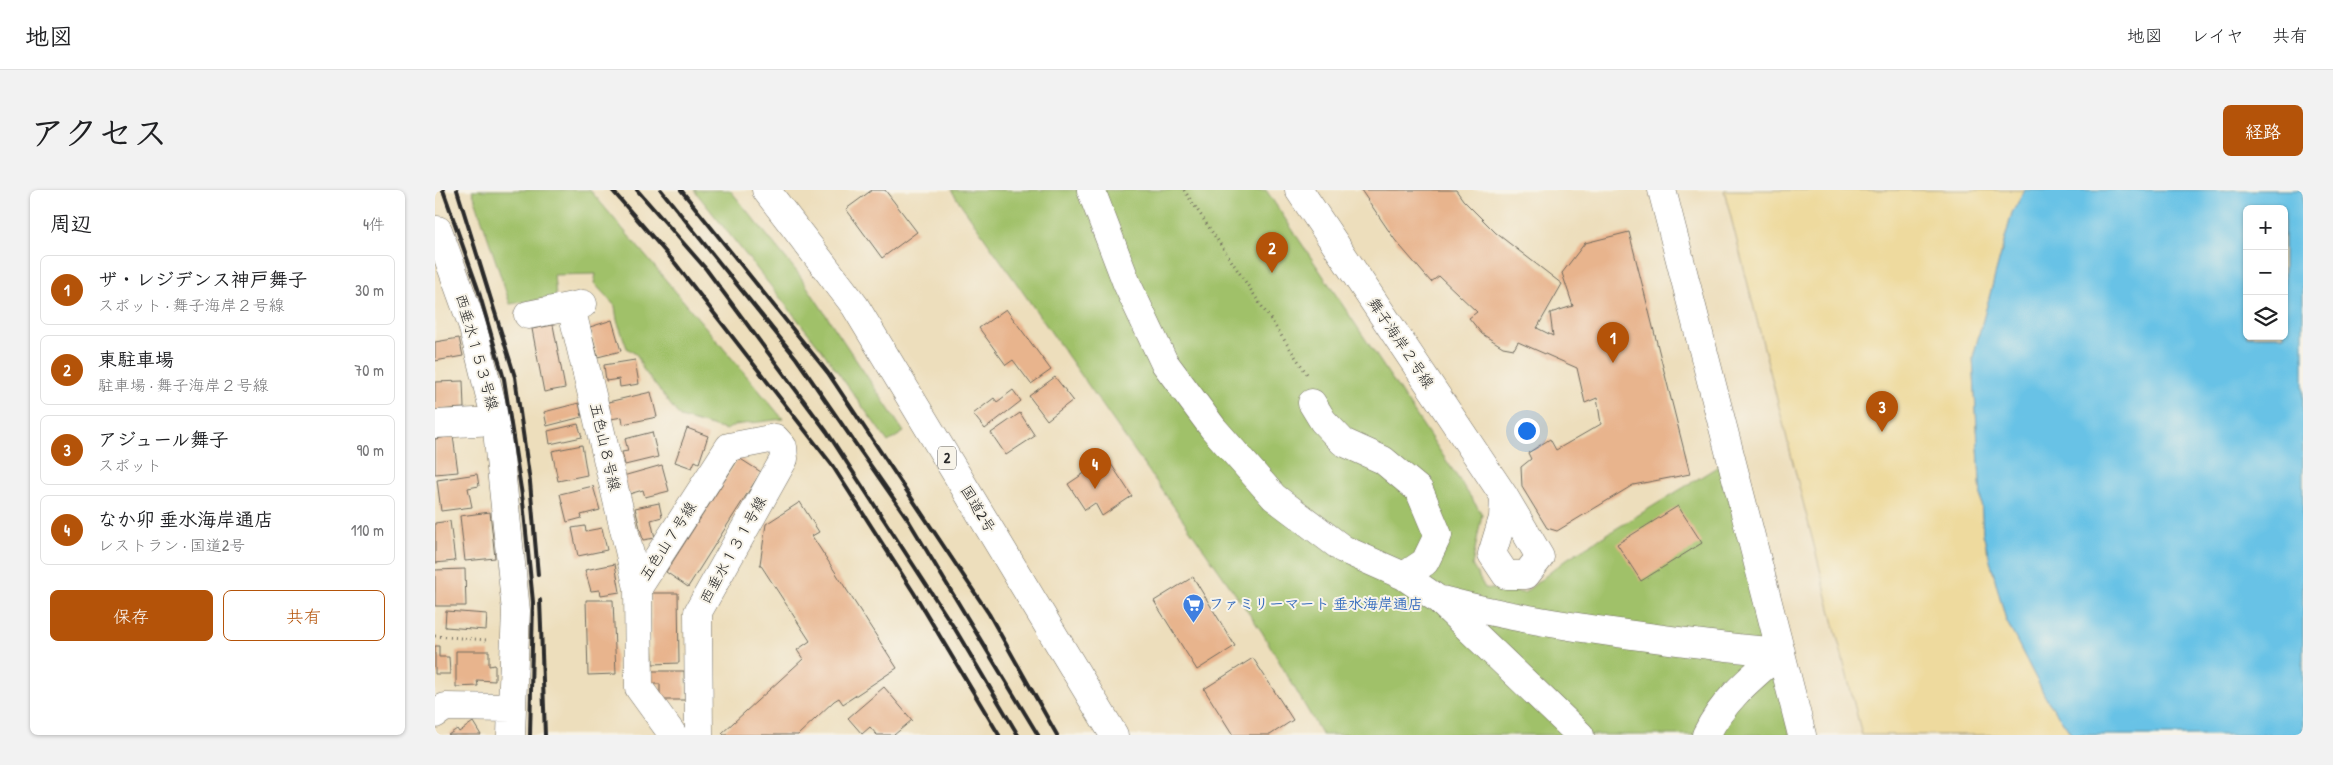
<!DOCTYPE html>
<html lang="ja">
<meta charset="utf-8">
<style>
:root{--surface:#fff;--page:#f2f2f2;--text:#202124;--muted:#757577;--line:#e0e0e0;--accent:#b45309}
body{margin:0;font-family:"Patrick Hand","Klee One",sans-serif;background:var(--page);color:var(--text)}
.controls{position:absolute;right:15px;top:15px;display:grid;overflow:hidden;border-radius:8px;box-shadow:0 1px 4px #0004}
.controls button{width:45px;height:45px;display:grid;place-items:center;padding:0;border:0;border-bottom:1px solid var(--line);background:var(--surface);color:var(--text);font:25px sans-serif}
.you{position:absolute;left:1091px;top:240px;width:18px;height:18px;margin:-12px;border:4px solid #fff;border-radius:50%;background:#1a73e8;box-shadow:0 0 0 8px #1a73e833}
.badge{display:grid;place-items:center;width:32px;height:32px;border-radius:50%;background:var(--accent);color:#fff;font-size:16px;font-weight:700}
.pin{position:absolute;translate:-50% -41px;filter:drop-shadow(0 1px 2px #0008)}
.pin::after{content:'';position:absolute;top:26px;width:18px;height:15px;background:inherit;clip-path:polygon(0 0,100% 0,50% 100%)}
.list{margin:0;padding:0;list-style:none}
h2{display:flex;justify-content:space-between;align-items:center;height:65px;margin:0;padding:0 20px;font-size:21px}
h2 small{font-size:16px;font-weight:400;color:var(--muted)}
.list li{display:grid;grid-template-columns:32px 1fr auto;gap:15px;align-items:center;box-sizing:border-box;height:70px;margin:0 10px 10px;padding:0 10px;border:1px solid var(--line);border-radius:8px}
.list b{display:block;font-size:19px;white-space:nowrap}
.list p{margin:0;font-size:16px;white-space:nowrap;color:var(--muted)}
.list em{font-size:16px;font-style:normal;color:var(--muted)}
.actions{display:flex;gap:10px;padding:15px 20px}
.actions a{flex:1;padding:11px 0;border:1px solid var(--accent);border-radius:8px;text-align:center;font-size:18px;color:var(--accent)}
.actions .main{background:var(--accent);color:#fff}
.icon{flex:none;width:28px;height:28px;fill:none;stroke:currentColor;stroke-width:2;stroke-linecap:round;stroke-linejoin:round}
.map{position:relative;flex:none;width:1868px;height:545px;overflow:hidden;border-radius:8px}
header{display:flex;align-items:center;gap:30px;box-sizing:border-box;height:70px;padding:0 25px;background:var(--surface);border-bottom:1px solid var(--line)}
header strong{font-size:24px}
nav{display:flex;gap:28px;margin-inline-start:auto;font-size:18px}
.intro{display:flex;align-items:center;justify-content:space-between;box-sizing:border-box;height:120px;padding:0 30px}
h1{margin:0;font-size:35px}
.button{padding:12px 22px;border-radius:8px;background:var(--accent);color:#fff;font-size:18px;font-weight:700}
main{display:flex;gap:30px;padding:0 30px}
aside{flex:1;background:var(--surface);border-radius:8px;box-shadow:0 1px 4px #0004}
.map>svg:first-child{display:block}
</style>
<header>
<strong>地図</strong>
<nav><a>地図</a><a>レイヤ</a><a>共有</a></nav>
</header>
<div class="intro"><h1>アクセス</h1><a class="button">経路</a></div>
<main>
<aside>
<h2>周辺<small>4件</small></h2>
<ul class="list">
<li><span class="badge">1</span><div><b>ザ・レジデンス神戸舞子</b><p>スポット · 舞子海岸２号線</p></div><em>30 m</em></li>
<li><span class="badge">2</span><div><b>東駐車場</b><p>駐車場 · 舞子海岸２号線</p></div><em>70 m</em></li>
<li><span class="badge">3</span><div><b>アジュール舞子</b><p>スポット</p></div><em>90 m</em></li>
<li><span class="badge">4</span><div><b>なか卯 垂水海岸通店</b><p>レストラン · 国道2号</p></div><em>110 m</em></li>
</ul>
<div class="actions"><a class="main">保存</a><a>共有</a></div>
</aside>
<div class="map">
<svg width="1868" height="545" viewBox="0 0 1868 545">
<rect width="100%" height="100%" fill="#f7f3e8"/>
<filter id="ink" filterUnits="userSpaceOnUse"><feTurbulence type="fractalNoise" baseFrequency=".02" numOctaves="2"/><feDisplacementMap in="SourceGraphic" scale="10" xChannelSelector="R" yChannelSelector="G"/><feConvolveMatrix kernelMatrix="1 2 1 2 8 2 1 2 1" color-interpolation-filters="sRGB"/></filter>
<filter id="wash" filterUnits="userSpaceOnUse"><feTurbulence type="fractalNoise" baseFrequency=".0096" numOctaves="4" result="noise"/><feDisplacementMap in="SourceGraphic" scale="20" xChannelSelector="R" yChannelSelector="G"/><feGaussianBlur stdDeviation="1.12" result="paint"/><feColorMatrix in="noise" values="0 0 0 0 0 0 0 0 0 0 0 0 0 0 0 0 0 1.4 0 .05"/><feComposite in="paint" operator="in"/></filter>
<g filter="url(#wash)">
<rect width="100%" height="100%" fill="#eddebc"/>
<path fill="#a0c169" stroke="#66764a" d="M 37,0 L 155,0 L 348,229 L 300,235 L 291,240 L 245,227 L 208,179 L 202,165 L 192,158 L 182,130 L 180,116 L 159,93 L 161,84 L 119,85 L 121,107 L 75,114 Z
M 259,0 L 295,0 L 363,83 L 469,242 L 453,252 L 386,159 Z
M 516,0 L 831,0 L 1047,324 L 1037,375 L 1050,398 L 1089,403 L 1133,368 L 1287,274 L 1355,545 L 887,545 L 827,442 Z"/>
<path fill="#eeda9e" stroke="#8c8264" d="M 1289,0 L 1590,0 L 1577,23 L 1538,167 L 1548,344 L 1571,430 L 1611,508 L 1637,545 L 1427,545 Z"/>
<path fill="#68c2e6" stroke="#4a7688" fill-rule="evenodd" d="M 1590,0 L 1868,0 L 1868,545 L 1637,545 L 1611,508 L 1571,430 L 1548,344 L 1538,167 L 1577,23 ZM 1812,19 L 1849,19 L 1849,146 L 1812,146 Z"/>
<g id="blocks">
<path fill="#e8b48d" d="M 437,0 L 450,0 L 482,42 L 447,68 L 411,19 Z
M 926,0 L 1021,0 L 1028,10 L 1061,43 L 1127,94 L 1102,138 L 1118,146 L 1115,123 L 1138,116 L 1127,83 L 1150,53 L 1194,42 L 1255,284 L 1198,295 L 1122,341 L 1112,338 L 1087,297 L 1086,277 L 1096,269 L 1093,263 L 1115,249 L 1121,260 L 1166,234 L 1162,208 L 1150,213 L 1142,178 L 1083,152 L 1079,159 L 1068,157 L 1047,144 L 1034,128 L 1042,122 L 1004,86 L 996,92 L 960,50 Z
M 571,119 L 616,180 L 596,194 L 578,170 L 571,175 L 544,138 Z
M 177,130 L 186,161 L 163,167 L 155,137 Z
M 118,135 L 130,198 L 109,202 L 97,139 Z
M 24,148 L 28,166 L 0,171 L 0,152 Z
M 200,170 L 204,194 L 185,197 L 184,189 L 171,191 L 169,175 Z
M 620,187 L 638,210 L 612,230 L 594,206 Z
M 28,191 L 29,218 L 0,220 L 0,192 Z
M 578,200 L 586,211 L 550,239 L 538,224 L 559,208 L 562,212 Z
M 216,202 L 222,227 L 188,234 L 187,227 L 176,229 L 173,212 Z
M 144,213 L 147,227 L 112,236 L 109,222 Z
M 585,223 L 600,246 L 571,265 L 556,243 Z
M 143,234 L 147,247 L 115,254 L 113,241 Z
M 252,238 L 273,246 L 264,273 L 260,271 L 257,278 L 240,272 Z
M 217,242 L 223,267 L 190,275 L 187,262 L 193,261 L 190,249 Z
M 18,246 L 23,282 L 0,284 L 0,249 Z
M 147,255 L 152,285 L 123,291 L 117,261 Z
M 304,268 L 326,282 L 253,397 L 231,382 Z
M 672,268 L 697,306 L 667,326 L 660,313 L 650,320 L 633,294 Z
M 227,275 L 234,301 L 210,307 L 208,300 L 194,304 L 188,286 Z
M 42,284 L 44,296 L 33,298 L 37,317 L 6,321 L 2,290 Z
M 158,296 L 165,320 L 146,325 L 147,328 L 132,332 L 125,304 Z
M 365,312 L 384,342 L 377,346 L 462,478 L 408,514 L 404,508 L 399,511 L 363,545 L 289,545 L 287,543 L 368,469 L 362,460 L 375,451 L 325,374 L 331,334 Z
M 224,313 L 227,327 L 216,330 L 220,348 L 208,350 L 200,318 Z
M 1243,316 L 1267,353 L 1206,391 L 1182,354 Z
M 55,322 L 60,368 L 30,371 L 25,326 Z
M 15,331 L 20,371 L 0,373 L 0,333 Z
M 150,336 L 151,341 L 167,338 L 172,360 L 143,366 L 137,338 Z
M 180,374 L 185,402 L 166,405 L 165,400 L 156,401 L 150,380 Z
M 30,379 L 31,416 L 0,416 L 0,380 Z
M 758,387 L 800,456 L 762,480 L 719,411 Z
M 216,403 L 243,403 L 244,473 L 218,474 Z
M 151,410 L 178,410 L 181,484 L 153,485 Z
M 11,421 L 52,424 L 51,440 L 10,437 Z
M 0,456 L 4,456 L 4,467 L 14,467 L 15,484 L 0,484 Z
M 21,461 L 54,461 L 54,476 L 60,475 L 60,491 L 42,490 L 43,496 L 21,497 Z
M 818,468 L 858,530 L 835,545 L 798,545 L 769,499 Z
M 217,481 L 249,481 L 250,510 L 225,510 L 225,494 L 217,494 Z
M 449,497 L 477,530 L 459,545 L 442,545 L 435,537 L 427,544 L 413,528 Z
M 38,532 L 46,545 L 13,545 L 22,539 L 24,542 Z"/>
</g>
</g>
<g filter="url(#ink)">
<use href="#blocks" fill-opacity="0" stroke="#6f6a5e" stroke-width="1"/>
<g fill="none" stroke-linecap="round" stroke-linejoin="round">
<defs>
<path id="street" d="M 656,0 L 692,94 L 729,172 L 778,238 L 839,307 L 908,359 L 969,386 L 1004,410 L 1145,545
M 864,0 L 1069,306 L 1105,367 L 1091,385 L 1071,385 L 1057,364 L 1068,328 L 1069,306
M 1227,0 L 1367,545
M 0,40 L 3,40 L 37,134 L 61,231 L 81,421 L 77,518
M 136,117 L 203,398
M 93,125 L 148,114
M 877,213 L 888,231 L 908,252 L 948,270 L 984,300 L 1003,345 L 990,372 L 969,386
M 0,234 L 61,231
M 1007,410 C 1075,428 1144,438 1213,447 C 1257,453 1301,459 1346,462
M 0,524 L 10,517 L 77,518 L 76,545
M 238,545 L 204,498 L 203,398 L 294,257 L 340,248 L 348,257 L 349,269 L 263,422 L 264,545
M 1271,545 C 1288,510 1317,487 1346,462"/>
<path id="highway" d="M 331,0 L 420,116 L 679,545"/>
</defs>
<use href="#street" stroke="#6f6a5e" stroke-width="29"/>
<use href="#highway" stroke="#6f6a5e" stroke-width="29"/>
<path stroke="#6f6a5e" stroke-width="3" stroke-dasharray="1 4" stroke-linecap="butt" d="M 749,0 L 874,187
M 0,446 L 52,450"/>
<use href="#street" stroke="#fff" stroke-width="28"/>
<use href="#highway" stroke="#fff" stroke-width="28"/>
<path stroke="#2b2b2b" stroke-width="4" d="M 8,0 L 43,99 L 69,189 L 88,312 L 98,412 L 95,545
M 22,0 L 80,187 L 95,292 L 103,385
M 177,0 L 240,73 L 397,275 L 479,403 L 564,545
M 202,0 L 271,79 L 392,242 L 520,439 L 583,545
M 226,0 L 361,168 L 472,328 L 603,545
M 246,0 L 393,183 L 554,424 L 622,545
M 105,410 L 110,545"/>
</g>
</g>
<defs>
<symbol id="supermarket-pin" viewBox="-11 -11 22 30"><path d="M0 17L-7.5 6A9.5 9.5 0 1 1 7.5 6Z" fill="#3f7fe0" stroke="#f7f3e8"/><path d="M-6-5.5h2.5l.6 2H6L4.5 2H-2.5L-4.4-4H-6ZM-1.5 3.2a1.3 1.3 0 1 0 .1 0ZM3 3.2a1.3 1.3 0 1 0 .1 0Z" fill="#fff"/></symbol>
</defs>
<g fill-rule="evenodd">
<use href="#supermarket-pin" x="746" y="402" width="25" height="34"/>
</g>
<g text-anchor="middle" stroke-width="4" stroke-linejoin="round" paint-order="stroke">
<rect fill="#f7f3e8" stroke="#686764" stroke-width="1" x="503" y="256.5" width="18" height="23" rx="4"/>
<g font-size="14" font-weight="bold" fill="#2b2b2b">
<text x="512" y="273">2</text>
</g>
<g font-size="15" fill="#2b2b2b" stroke="#f7f3e8">
<text transform="translate(966 153) rotate(56)" y="5">舞子海岸２号線</text>
<text transform="translate(42 162) rotate(74)" y="5">西垂水１５３号線</text>
<text transform="translate(170 257) rotate(77)" y="5">五色山８号線</text>
<text transform="translate(543 319) rotate(59)" y="5">国道2号</text>
<text transform="translate(233 351) rotate(-57)" y="5">五色山７号線</text>
<text transform="translate(298 360) rotate(-61)" y="5">西垂水１３１号線</text>
</g>
<g font-size="15" font-weight="bold" fill="#366cbe" stroke="#f7f3e8" text-anchor="start">
<text x="774" y="419">ファミリーマート 垂水海岸通店</text>
</g>
</g>
</svg>
<div class="controls">
<button>+</button>
<button>−</button>
<button><svg class="icon" aria-label="layers" viewBox="0 0 24 24"><path d="M12 4l9 5-9 5-9-5zM3 14l9 5 9-5"/></svg></button>
</div>
<div class="you"></div>
<div class="pin badge" style="left:1178px;top:173px">1</div>
<div class="pin badge" style="left:837px;top:83px">2</div>
<div class="pin badge" style="left:1447px;top:242px">3</div>
<div class="pin badge" style="left:660px;top:299px">4</div>
</div>
</main>
